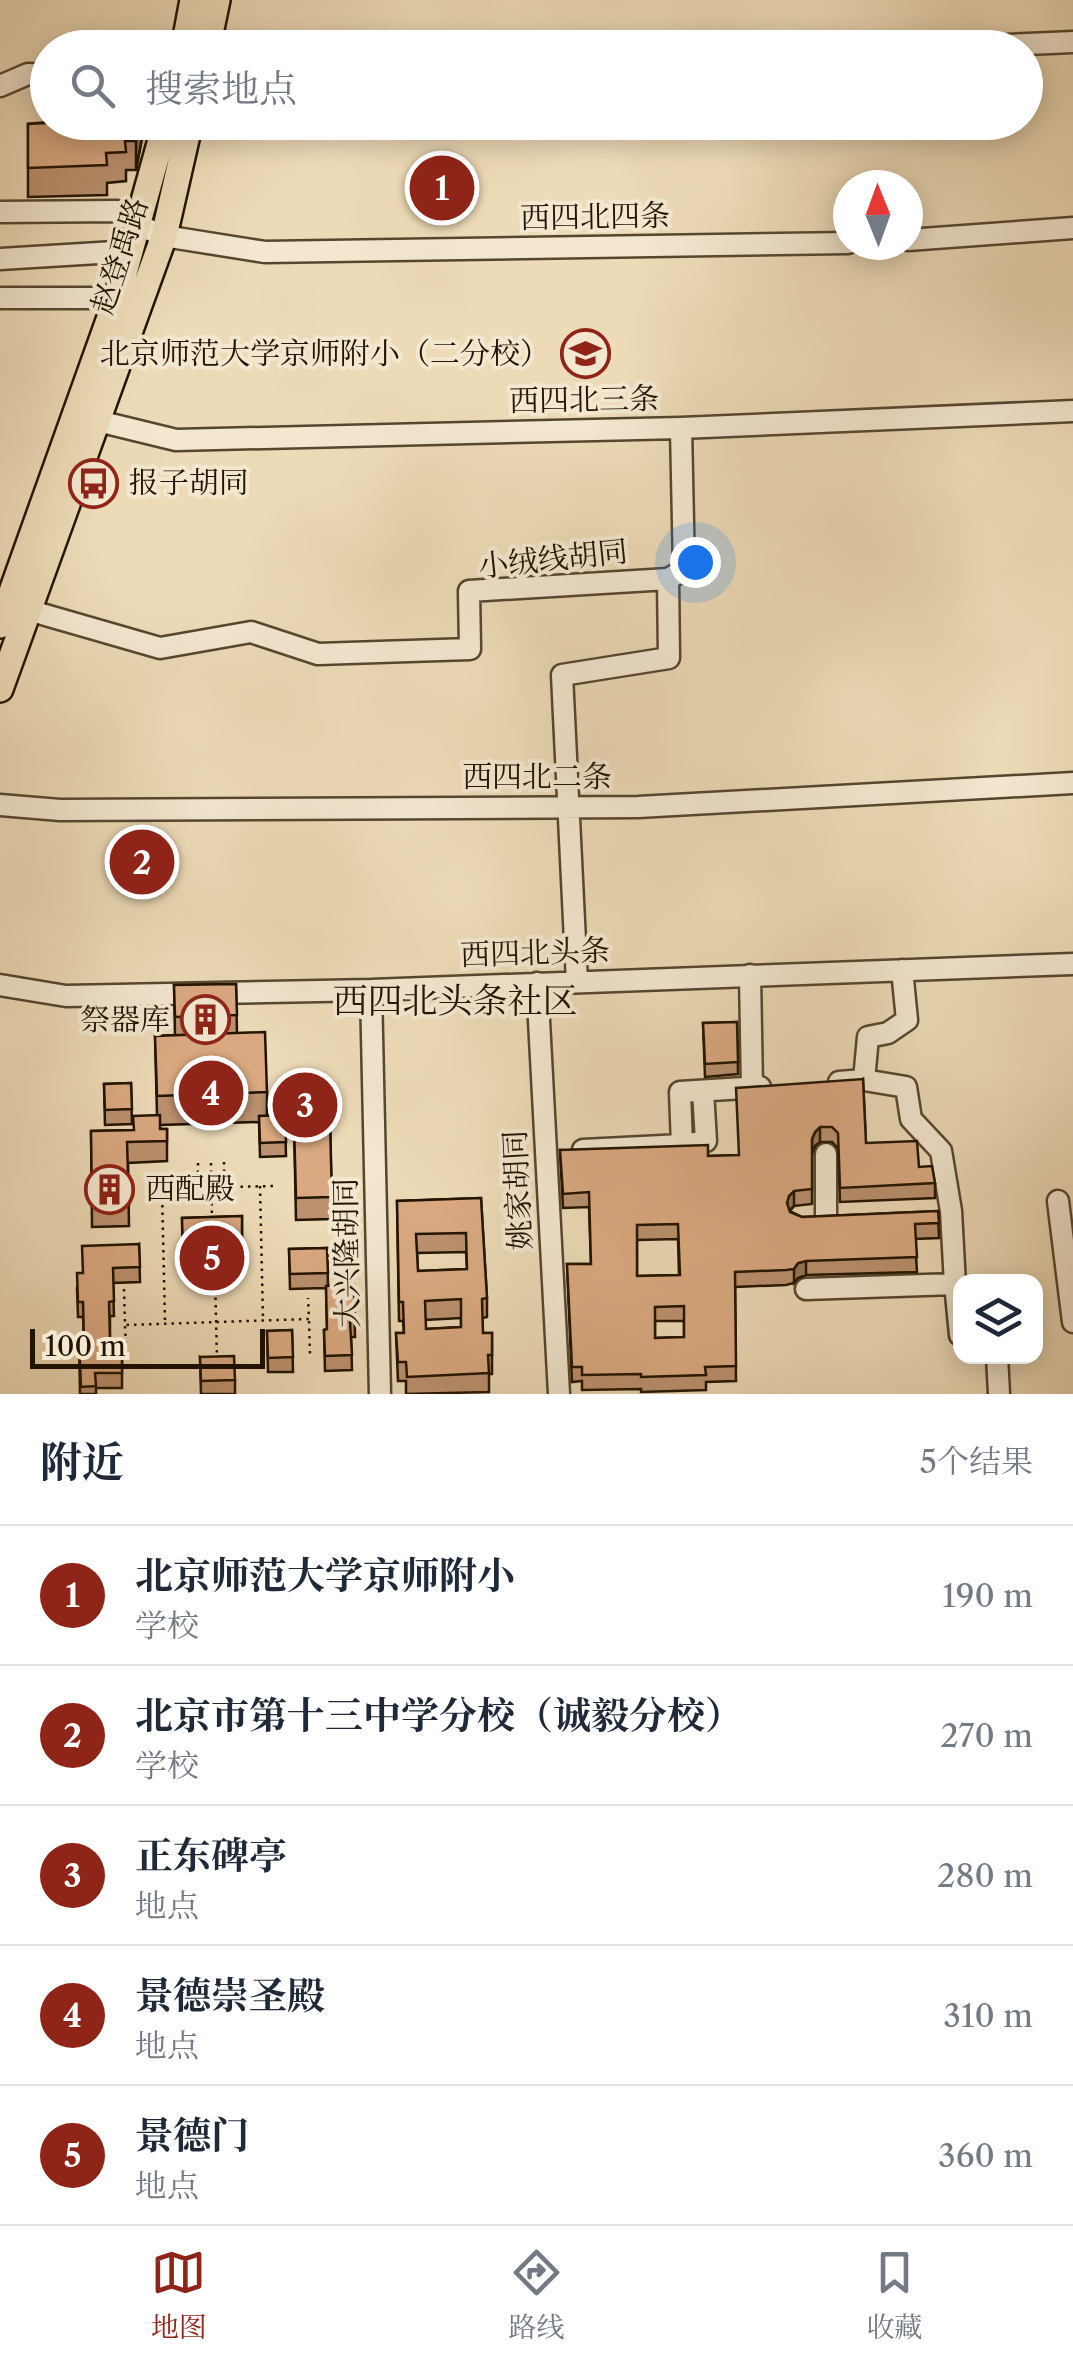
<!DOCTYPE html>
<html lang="zh">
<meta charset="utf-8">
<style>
:root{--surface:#fff;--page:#f6f6f7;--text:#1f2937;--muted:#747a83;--line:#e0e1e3;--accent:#8f2418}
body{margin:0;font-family:"Libre Caslon Text","Noto Serif SC",serif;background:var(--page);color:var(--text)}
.controls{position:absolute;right:30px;bottom:30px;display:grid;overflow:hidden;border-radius:20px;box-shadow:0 5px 25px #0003}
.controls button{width:90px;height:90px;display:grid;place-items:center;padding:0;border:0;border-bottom:2px solid var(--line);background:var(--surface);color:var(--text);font:50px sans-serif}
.compass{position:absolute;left:833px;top:170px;width:90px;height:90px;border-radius:50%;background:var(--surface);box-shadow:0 5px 25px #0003;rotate:359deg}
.scale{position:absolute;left:30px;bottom:25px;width:235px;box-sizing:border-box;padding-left:10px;border:5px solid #231402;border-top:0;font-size:28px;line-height:35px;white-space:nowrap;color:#231402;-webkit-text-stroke:8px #f3e7d0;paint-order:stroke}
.you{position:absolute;left:695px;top:562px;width:35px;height:35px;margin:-25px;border:8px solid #fff;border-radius:50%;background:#1a73e8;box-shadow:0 0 0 15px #1a73e833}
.badge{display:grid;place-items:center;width:65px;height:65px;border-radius:50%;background:var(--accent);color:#fff;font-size:32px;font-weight:700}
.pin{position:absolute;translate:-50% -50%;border:5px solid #fff;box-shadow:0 2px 10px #0006}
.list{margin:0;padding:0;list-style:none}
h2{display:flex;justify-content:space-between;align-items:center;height:130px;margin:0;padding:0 40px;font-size:42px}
h2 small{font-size:32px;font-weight:400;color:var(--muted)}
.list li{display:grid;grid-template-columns:65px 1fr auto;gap:30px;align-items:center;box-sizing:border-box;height:140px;padding:0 40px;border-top:2px solid var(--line)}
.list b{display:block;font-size:38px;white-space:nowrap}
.list p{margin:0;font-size:32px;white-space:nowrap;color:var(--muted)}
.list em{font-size:32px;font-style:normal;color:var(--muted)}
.icon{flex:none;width:55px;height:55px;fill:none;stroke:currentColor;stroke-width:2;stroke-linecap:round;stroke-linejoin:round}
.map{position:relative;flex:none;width:1073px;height:1394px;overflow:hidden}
.search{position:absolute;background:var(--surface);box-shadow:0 5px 25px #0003;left:30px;right:30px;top:30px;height:110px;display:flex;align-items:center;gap:25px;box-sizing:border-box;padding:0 35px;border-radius:55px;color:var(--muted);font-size:38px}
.sheet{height:830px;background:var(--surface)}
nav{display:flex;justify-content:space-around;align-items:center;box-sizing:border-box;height:140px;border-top:2px solid var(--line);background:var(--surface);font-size:28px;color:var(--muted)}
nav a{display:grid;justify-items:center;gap:5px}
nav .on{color:var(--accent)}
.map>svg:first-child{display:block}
</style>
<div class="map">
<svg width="1073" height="1394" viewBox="0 0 1073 1394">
<rect width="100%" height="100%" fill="#eddab7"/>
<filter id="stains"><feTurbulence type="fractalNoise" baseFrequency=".002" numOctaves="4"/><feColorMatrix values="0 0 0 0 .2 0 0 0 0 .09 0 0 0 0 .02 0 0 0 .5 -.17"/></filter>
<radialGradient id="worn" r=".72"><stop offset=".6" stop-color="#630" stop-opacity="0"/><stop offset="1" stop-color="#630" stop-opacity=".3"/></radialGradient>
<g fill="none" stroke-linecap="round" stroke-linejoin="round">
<defs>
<path id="minor" d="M 939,48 L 1073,42
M 0,86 L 28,74 L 48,75
M 0,212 L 117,211 L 138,225 L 164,236 L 265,252 L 848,243
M 908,240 L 1073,228
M 0,259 L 131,251
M 0,298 L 117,298
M 98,421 L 176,440 L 681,428 L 1073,411
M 28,610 L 160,648 L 251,632 L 318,654 L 470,649 L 469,591 L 668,579
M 0,805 L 60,810 L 638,807 L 1073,783
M 750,975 L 752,1087
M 577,982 L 562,675 L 669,658 L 668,579 L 684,570 L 681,428
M 537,983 L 559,1394
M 0,985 L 66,996 L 371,990 L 1073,964
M 371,990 L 380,1394
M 864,1080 L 868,1037 L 888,1033 L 907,1020 L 902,970
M 839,1082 L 864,1080 L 906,1087 L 911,1119 L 941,1151 L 951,1211 L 955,1284 L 960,1335
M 703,1091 L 706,1141 L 682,1145 L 680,1092 L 760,1087
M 583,1150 L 682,1145
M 1058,1201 L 1073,1322
M 826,1217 L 826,1154
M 806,1289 L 955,1284
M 997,1356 L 999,1394"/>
<path id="major" d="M 184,48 L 193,0
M 207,48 L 217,0
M 0,625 L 117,298 L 166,122
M 0,689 L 164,236 L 190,122"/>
</defs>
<use href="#minor" stroke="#56462f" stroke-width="25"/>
<use href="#major" stroke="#231402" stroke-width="30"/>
<path stroke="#231402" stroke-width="2.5" stroke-dasharray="2.5 5" stroke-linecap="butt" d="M 224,1162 L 224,1173
M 198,1163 L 198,1173
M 211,1163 L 211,1174 L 224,1174 L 225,1187 L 276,1186
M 260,1186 L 263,1319
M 200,1188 L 222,1187
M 148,1190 L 199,1188 L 199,1175 L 211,1174 L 212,1218
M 162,1190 L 165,1322
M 215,1275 L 217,1360
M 124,1289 L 125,1325 L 309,1319 L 308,1298
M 309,1321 L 310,1355
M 125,1326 L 126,1347"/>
<use href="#minor" stroke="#f3e7d0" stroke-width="20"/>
<use href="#major" stroke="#eddab7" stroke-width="25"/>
</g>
<path fill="#bb916f" stroke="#231402" stroke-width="2.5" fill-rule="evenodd" d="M 145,122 L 136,170 L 126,170 L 126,181 L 107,183 L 107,195 L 28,197 L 28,124 L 48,122 Z
M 236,984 L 237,1033 L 267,1092 L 267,1116 L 285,1115 L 286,1156 L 260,1157 L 259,1122 L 160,1125 L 160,1129 L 167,1129 L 167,1161 L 128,1163 L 129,1226 L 92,1227 L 91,1131 L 133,1130 L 157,1115 L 155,1036 L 175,1035 L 174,985 Z
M 737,1022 L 738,1074 L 705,1077 L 703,1023 Z
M 318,1076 L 319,1118 L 292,1119 L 291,1077 Z
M 863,1079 L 866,1143 L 919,1167 L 935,1183 L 935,1198 L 840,1202 L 838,1148 L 832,1142 L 820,1142 L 815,1146 L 812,1154 L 812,1204 L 794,1206 L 790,1211 L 802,1217 L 938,1211 L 939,1238 L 915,1239 L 917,1272 L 806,1275 L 798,1278 L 794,1283 L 786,1285 L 735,1287 L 736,1381 L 706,1382 L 706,1390 L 641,1392 L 641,1389 L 582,1390 L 582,1381 L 572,1382 L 567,1264 L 591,1264 L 589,1207 L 563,1208 L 560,1150 L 708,1156 L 739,1155 ZM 678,1239 L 679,1275 L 637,1276 L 637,1240 ZM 655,1321 L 684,1321 L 684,1337 L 655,1338 Z
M 131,1083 L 132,1124 L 105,1125 L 104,1084 Z
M 330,1122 L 332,1219 L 296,1220 L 294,1123 Z
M 481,1198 L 487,1298 L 487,1317 L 482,1318 L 483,1333 L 492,1333 L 492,1374 L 489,1374 L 489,1392 L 406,1394 L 406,1381 L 398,1381 L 396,1333 L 404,1333 L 403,1321 L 399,1321 L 397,1201 ZM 466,1252 L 467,1269 L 418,1271 L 417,1253 ZM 461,1318 L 461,1327 L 426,1329 L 425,1320 Z
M 242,1216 L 242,1275 L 183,1276 L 182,1218 Z
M 139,1244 L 140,1282 L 113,1283 L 114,1316 L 110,1316 L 110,1340 L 122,1339 L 122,1388 L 96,1388 L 96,1394 L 80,1394 L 79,1340 L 84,1340 L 83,1317 L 78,1317 L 77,1288 L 83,1273 Z
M 327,1248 L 328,1286 L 354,1285 L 355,1337 L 351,1337 L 352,1370 L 325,1371 L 324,1330 L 327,1329 L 326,1288 L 290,1289 L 289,1249 Z
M 292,1330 L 293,1372 L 268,1372 L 267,1331 Z
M 200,1357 L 235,1380 L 235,1394 L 201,1394 Z"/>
<path fill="#99765a" stroke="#231402" stroke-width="2.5" d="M 139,122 L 145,122 L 136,170 L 136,141 Z
M 820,1127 L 820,1142 L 815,1146 L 812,1154 L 812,1139 L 815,1132 Z
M 794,1191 L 794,1206 L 789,1211 L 787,1203 L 789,1196 Z
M 806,1261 L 806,1275 L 798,1278 L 794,1283 L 794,1269 L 798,1263 Z"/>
<path fill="#daa981" stroke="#231402" stroke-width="2.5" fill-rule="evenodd" d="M 45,105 L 48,105 L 48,122 L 139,122 L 136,141 L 125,141 L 126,152 L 106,153 L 107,165 L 28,168 L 28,124 L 45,123 Z
M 236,984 L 237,1015 L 175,1017 L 174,985 Z
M 737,1022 L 738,1062 L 705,1064 L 703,1023 Z
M 265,1032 L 267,1092 L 157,1096 L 155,1036 Z
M 318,1076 L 319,1103 L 292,1104 L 291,1077 Z
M 863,1079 L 866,1143 L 917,1141 L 919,1167 L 932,1166 L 935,1183 L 840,1188 L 838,1133 L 832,1127 L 820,1127 L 815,1132 L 812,1139 L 812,1189 L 794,1191 L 789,1196 L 787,1203 L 790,1212 L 802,1217 L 938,1211 L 939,1223 L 915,1224 L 917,1257 L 806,1261 L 798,1263 L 794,1269 L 786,1270 L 735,1272 L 736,1366 L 705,1367 L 706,1375 L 641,1377 L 641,1374 L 582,1375 L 582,1367 L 572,1367 L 567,1264 L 591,1264 L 589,1192 L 563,1194 L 560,1150 L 708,1145 L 708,1156 L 739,1155 L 736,1088 ZM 678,1224 L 680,1275 L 637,1276 L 637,1225 ZM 684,1306 L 684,1337 L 655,1338 L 655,1307 Z
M 131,1083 L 132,1109 L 105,1110 L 104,1084 Z
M 160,1115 L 160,1129 L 167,1129 L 167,1141 L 127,1142 L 129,1205 L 92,1206 L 91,1131 L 134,1130 L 133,1116 Z
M 285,1115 L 286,1142 L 260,1143 L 259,1116 Z
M 330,1122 L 332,1197 L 296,1198 L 294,1123 Z
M 481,1198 L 487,1298 L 482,1299 L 483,1333 L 492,1333 L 492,1355 L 488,1355 L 489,1373 L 407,1377 L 406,1362 L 398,1362 L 396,1333 L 404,1333 L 403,1302 L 399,1302 L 397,1201 ZM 466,1233 L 467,1269 L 418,1271 L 416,1234 ZM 461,1299 L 461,1327 L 426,1329 L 425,1301 Z
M 242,1216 L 242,1253 L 183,1254 L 182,1218 Z
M 139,1244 L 140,1267 L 113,1268 L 114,1301 L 109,1302 L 110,1340 L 122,1339 L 122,1373 L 95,1373 L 96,1386 L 81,1387 L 79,1340 L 84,1340 L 83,1302 L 78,1302 L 77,1273 L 83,1273 L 82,1246 Z
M 327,1248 L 328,1273 L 290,1274 L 289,1249 Z
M 354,1285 L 355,1322 L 350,1322 L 352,1355 L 325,1356 L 324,1330 L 327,1329 L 326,1286 Z
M 292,1330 L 293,1357 L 268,1358 L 267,1331 Z
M 234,1356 L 235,1380 L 201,1381 L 200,1357 Z"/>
<defs>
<symbol id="school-ring" viewBox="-11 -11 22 22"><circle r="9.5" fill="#f3e7d0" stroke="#8f2418" stroke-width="1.5"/><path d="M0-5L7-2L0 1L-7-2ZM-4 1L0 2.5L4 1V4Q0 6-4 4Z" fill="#8f2418"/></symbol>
<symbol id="bus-ring" viewBox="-11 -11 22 22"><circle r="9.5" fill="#f3e7d0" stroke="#8f2418" stroke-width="1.5"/><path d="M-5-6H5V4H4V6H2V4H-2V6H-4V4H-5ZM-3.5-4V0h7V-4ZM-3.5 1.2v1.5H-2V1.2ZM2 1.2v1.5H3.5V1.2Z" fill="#8f2418"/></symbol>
<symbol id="building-ring" viewBox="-11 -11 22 22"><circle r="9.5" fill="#f3e7d0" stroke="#8f2418" stroke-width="1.5"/><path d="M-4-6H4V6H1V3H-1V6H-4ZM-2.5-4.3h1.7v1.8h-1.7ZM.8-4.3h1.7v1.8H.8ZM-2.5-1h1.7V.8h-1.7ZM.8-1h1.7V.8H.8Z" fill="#8f2418"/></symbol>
</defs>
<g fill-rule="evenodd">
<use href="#school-ring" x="558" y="326" width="55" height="55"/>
<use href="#bus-ring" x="66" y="456" width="55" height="55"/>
<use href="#building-ring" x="178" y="992" width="55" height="55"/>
<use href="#building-ring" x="82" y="1162" width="55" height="55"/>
</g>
<g text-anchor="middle" stroke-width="8" stroke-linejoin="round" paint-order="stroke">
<g font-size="30" fill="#231402" stroke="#f3e7d0">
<text transform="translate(595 217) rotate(-1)" y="10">西四北四条</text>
<text transform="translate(120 256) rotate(-72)" y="10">赵登禹路</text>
<text transform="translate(584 400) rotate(-1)" y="10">西四北三条</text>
<text transform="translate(553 559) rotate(-6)" y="10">小绒线胡同</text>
<text x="537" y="787">西四北二条</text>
<text transform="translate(535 953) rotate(-2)" y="10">西四北头条</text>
<text transform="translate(518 1190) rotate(-93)" y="10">姚家胡同</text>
<text transform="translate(347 1253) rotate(-91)" y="10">大兴隆胡同</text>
</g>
<g font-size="30" fill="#231402" stroke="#f3e7d0" text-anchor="end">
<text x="550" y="364">北京师范大学京师附小（二分校）</text>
<text x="129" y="493" text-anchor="start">报子胡同</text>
<text x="170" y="1030">祭器库</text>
<text x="145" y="1199" text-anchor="start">西配殿</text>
</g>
<g font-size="35" fill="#231402" stroke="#f3e7d0">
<text x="455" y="1013">西四北头条社区</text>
</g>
</g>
<rect width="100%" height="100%" filter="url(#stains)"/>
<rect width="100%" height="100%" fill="url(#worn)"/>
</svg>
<div class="controls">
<button><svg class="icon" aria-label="layers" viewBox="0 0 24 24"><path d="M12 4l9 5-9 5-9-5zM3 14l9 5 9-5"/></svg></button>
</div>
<svg class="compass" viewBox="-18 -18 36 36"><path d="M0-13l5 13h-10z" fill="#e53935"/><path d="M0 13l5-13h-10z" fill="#747a83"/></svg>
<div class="scale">100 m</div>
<div class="you"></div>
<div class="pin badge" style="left:442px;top:188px">1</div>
<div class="pin badge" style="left:142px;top:862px">2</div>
<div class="pin badge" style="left:305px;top:1105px">3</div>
<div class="pin badge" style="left:211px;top:1093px">4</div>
<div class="pin badge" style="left:212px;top:1258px">5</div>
<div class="search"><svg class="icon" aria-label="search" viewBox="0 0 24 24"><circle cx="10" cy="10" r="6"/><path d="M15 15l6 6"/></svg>搜索地点</div>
</div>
<section class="sheet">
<h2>附近<small>5个结果</small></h2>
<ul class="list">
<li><span class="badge">1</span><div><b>北京师范大学京师附小</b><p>学校</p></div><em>190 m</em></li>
<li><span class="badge">2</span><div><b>北京市第十三中学分校（诚毅分校）</b><p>学校</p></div><em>270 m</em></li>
<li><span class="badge">3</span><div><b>正东碑亭</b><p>地点</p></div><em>280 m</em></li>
<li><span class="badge">4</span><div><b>景德崇圣殿</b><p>地点</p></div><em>310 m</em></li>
<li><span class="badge">5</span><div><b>景德门</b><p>地点</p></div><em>360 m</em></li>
</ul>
</section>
<nav>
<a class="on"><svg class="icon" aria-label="map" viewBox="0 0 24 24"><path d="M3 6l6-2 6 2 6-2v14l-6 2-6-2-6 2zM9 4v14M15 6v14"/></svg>地图</a>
<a><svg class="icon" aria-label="directions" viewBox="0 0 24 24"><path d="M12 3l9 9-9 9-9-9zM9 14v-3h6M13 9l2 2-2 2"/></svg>路线</a>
<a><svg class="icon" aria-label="saved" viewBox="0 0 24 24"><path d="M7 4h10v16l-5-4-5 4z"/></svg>收藏</a>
</nav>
